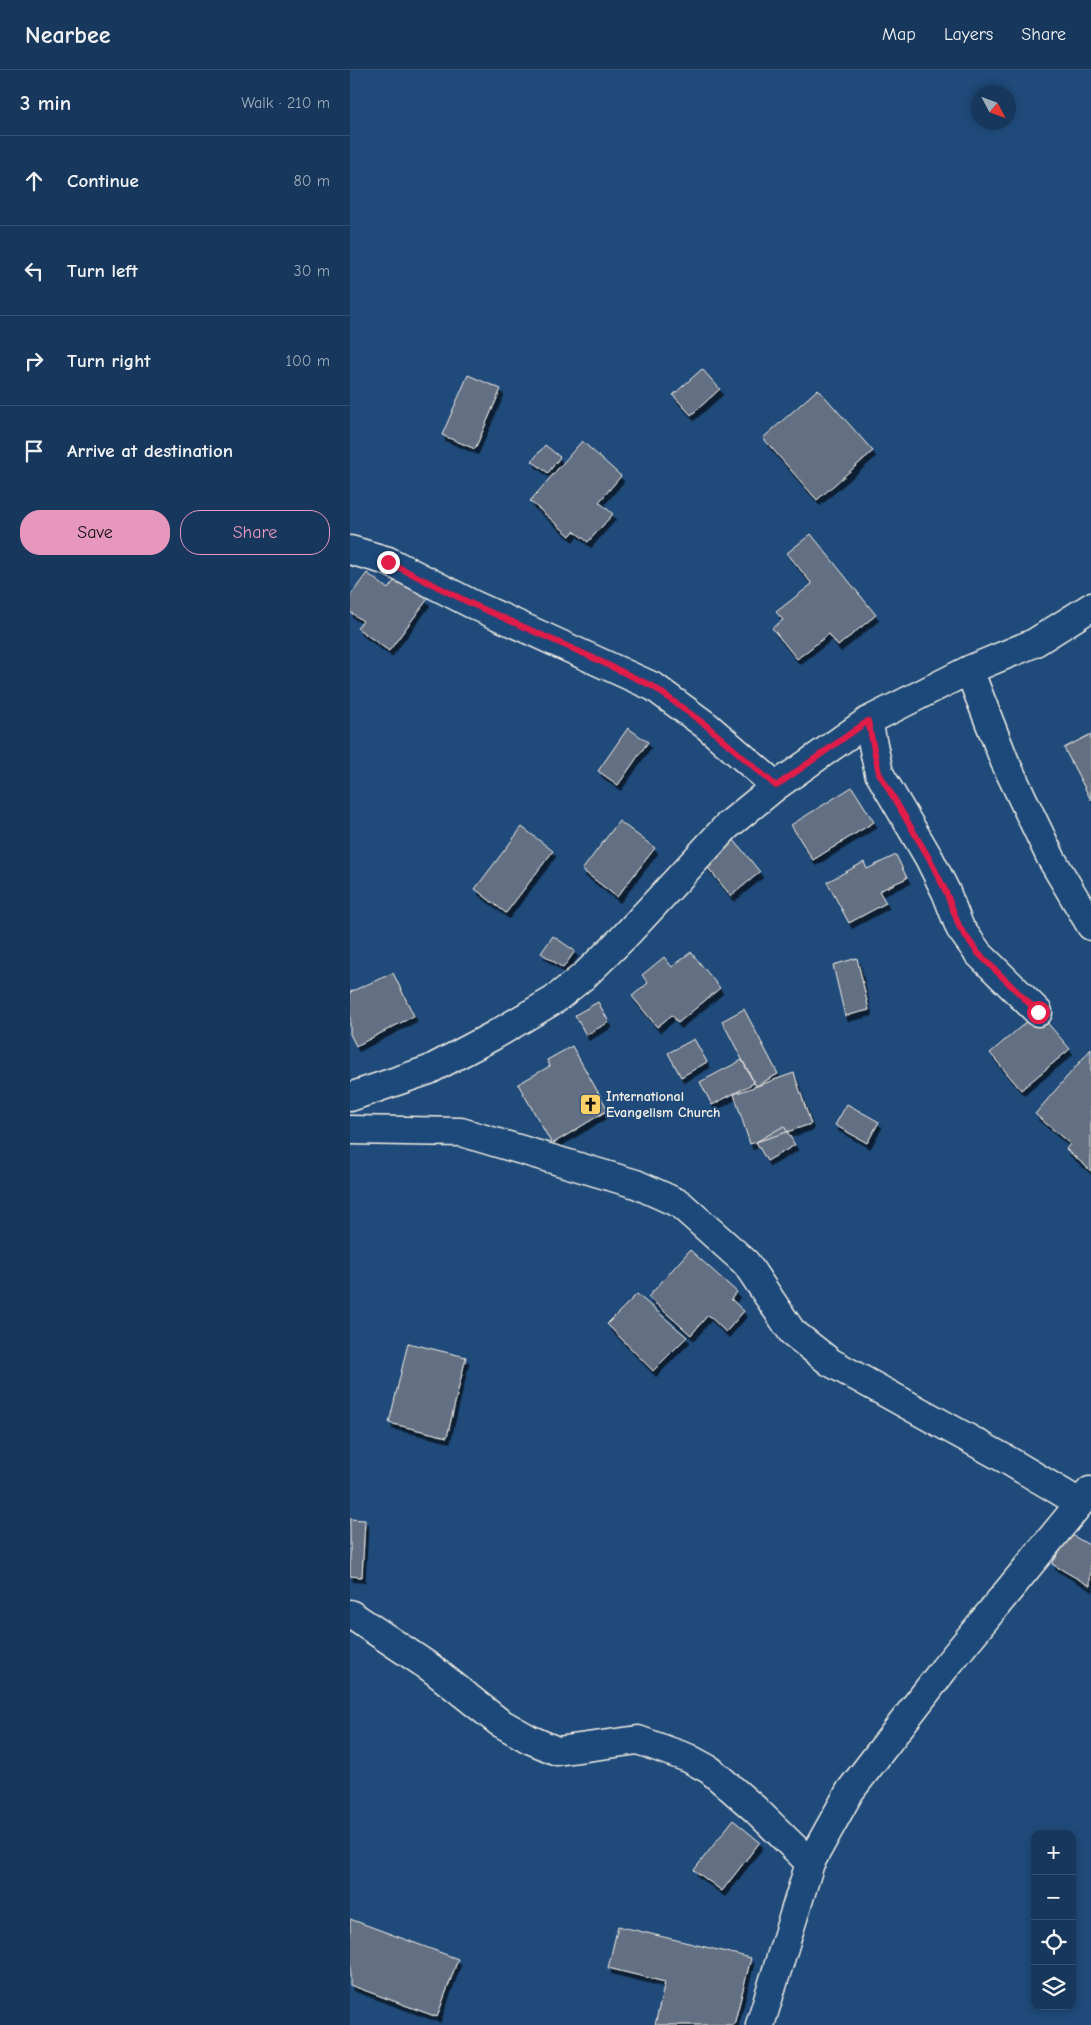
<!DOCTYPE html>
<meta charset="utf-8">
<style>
:root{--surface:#17385c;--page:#203f62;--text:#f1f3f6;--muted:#9eacbb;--line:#365272;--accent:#e797bd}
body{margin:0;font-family:"Comic Neue",sans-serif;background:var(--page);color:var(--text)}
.controls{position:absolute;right:15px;bottom:15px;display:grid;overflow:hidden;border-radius:10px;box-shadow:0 2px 8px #0003}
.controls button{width:45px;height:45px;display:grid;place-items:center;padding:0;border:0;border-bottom:1px solid var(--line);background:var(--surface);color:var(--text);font:25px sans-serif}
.compass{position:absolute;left:621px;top:15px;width:45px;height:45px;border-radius:50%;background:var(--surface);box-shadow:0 2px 8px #0003;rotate:131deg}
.stop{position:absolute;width:15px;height:15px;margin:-11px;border:4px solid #e11d48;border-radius:50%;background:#fff}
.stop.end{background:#e11d48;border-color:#fff;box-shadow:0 1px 5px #0008}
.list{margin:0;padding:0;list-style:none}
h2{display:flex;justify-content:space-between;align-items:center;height:65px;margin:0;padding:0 20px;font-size:21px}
h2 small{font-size:16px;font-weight:400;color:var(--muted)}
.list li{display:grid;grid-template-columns:32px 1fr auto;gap:15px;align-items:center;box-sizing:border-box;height:90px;padding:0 20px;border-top:1px solid var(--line)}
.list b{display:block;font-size:19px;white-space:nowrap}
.list em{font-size:16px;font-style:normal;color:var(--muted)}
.actions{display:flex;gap:10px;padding:15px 20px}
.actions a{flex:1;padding:11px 0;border:1px solid var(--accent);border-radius:20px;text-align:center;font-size:18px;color:var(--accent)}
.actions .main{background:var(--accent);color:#111}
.icon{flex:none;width:28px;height:28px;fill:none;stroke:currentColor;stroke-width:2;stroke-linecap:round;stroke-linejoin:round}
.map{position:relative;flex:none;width:741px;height:1955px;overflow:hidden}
header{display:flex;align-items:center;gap:30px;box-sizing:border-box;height:70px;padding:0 25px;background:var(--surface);border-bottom:1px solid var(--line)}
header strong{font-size:24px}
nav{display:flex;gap:28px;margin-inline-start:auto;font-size:18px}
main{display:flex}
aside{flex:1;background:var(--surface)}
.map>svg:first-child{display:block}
</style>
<header>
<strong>Nearbee</strong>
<nav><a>Map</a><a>Layers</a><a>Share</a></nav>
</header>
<main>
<aside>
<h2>3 min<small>Walk · 210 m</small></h2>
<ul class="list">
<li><svg class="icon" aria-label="ahead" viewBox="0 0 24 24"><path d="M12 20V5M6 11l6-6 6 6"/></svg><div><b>Continue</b></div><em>80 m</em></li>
<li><svg class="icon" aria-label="left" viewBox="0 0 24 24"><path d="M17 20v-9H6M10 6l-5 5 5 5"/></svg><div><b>Turn left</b></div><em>30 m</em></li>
<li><svg class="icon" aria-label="right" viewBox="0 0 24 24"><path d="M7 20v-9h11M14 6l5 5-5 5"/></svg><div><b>Turn right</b></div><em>100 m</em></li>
<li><svg class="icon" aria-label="arrive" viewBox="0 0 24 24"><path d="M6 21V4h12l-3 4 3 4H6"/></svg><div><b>Arrive at destination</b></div></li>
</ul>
<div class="actions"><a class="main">Save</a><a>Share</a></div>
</aside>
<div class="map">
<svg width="741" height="1955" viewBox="0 0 741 1955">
<defs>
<filter id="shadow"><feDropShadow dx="3" dy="5.5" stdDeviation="0" flood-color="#0009"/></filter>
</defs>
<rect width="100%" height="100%" fill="#1f4a7a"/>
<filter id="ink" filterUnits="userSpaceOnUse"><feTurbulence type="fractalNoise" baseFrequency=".02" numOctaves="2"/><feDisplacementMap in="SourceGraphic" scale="10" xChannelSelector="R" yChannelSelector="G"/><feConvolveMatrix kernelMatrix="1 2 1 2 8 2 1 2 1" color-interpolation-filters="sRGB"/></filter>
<g filter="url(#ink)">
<path fill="#647084" stroke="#f4f1e8" filter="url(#shadow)" d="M 352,299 L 370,319 L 341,345 L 323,325 Z
M 118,305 L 151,319 L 125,379 L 92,365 Z
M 468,319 L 523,381 L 467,430 L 413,368 Z
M 232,371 L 271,406 L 249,432 L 263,444 L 238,472 L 224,461 L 220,466 L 180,431 Z
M 195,375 L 210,387 L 198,403 L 182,391 Z
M 461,464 L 526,545 L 488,576 L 479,564 L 447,589 L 422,558 L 433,550 L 426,542 L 462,514 L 437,483 Z
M 17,503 L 38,519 L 47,507 L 77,530 L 39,581 L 7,558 L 13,551 L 0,542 L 0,526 Z
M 278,658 L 298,672 L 268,715 L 248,701 Z
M 741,664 L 741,730 L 714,678 Z
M 502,717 L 524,752 L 463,790 L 441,755 Z
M 269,751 L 305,778 L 267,827 L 232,800 Z
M 172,757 L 203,781 L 156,843 L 125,819 Z
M 384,770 L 410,802 L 381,826 L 355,794 Z
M 546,785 L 557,808 L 529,821 L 536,833 L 499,853 L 477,812 L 514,792 L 517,799 Z
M 203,866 L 225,881 L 213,898 L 191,883 Z
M 341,882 L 370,918 L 328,953 L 322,945 L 307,957 L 282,926 L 298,913 L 292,905 L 314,887 L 322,897 Z
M 507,888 L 519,940 L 495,946 L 483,895 Z
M 43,903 L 64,946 L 6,976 L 0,964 L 0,922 Z
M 248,932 L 259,952 L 236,965 L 225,945 Z
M 394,939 L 428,1004 L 406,1016 L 372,951 Z
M 688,942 L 720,979 L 671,1020 L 640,983 Z
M 344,969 L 357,992 L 331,1007 L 318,983 Z
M 222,976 L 258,1040 L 202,1074 L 168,1014 L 200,996 L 197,990 Z
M 741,979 L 741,1101 L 716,1079 L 720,1074 L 685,1044 Z
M 392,990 L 404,1013 L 362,1035 L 350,1012 Z
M 444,1003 L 461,1054 L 400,1074 L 384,1024 Z
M 497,1034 L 529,1052 L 517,1073 L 485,1055 Z
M 434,1056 L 445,1075 L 417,1091 L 406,1072 Z
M 340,1180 L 387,1222 L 381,1229 L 394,1241 L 376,1262 L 358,1245 L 341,1265 L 298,1227 Z
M 287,1224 L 337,1267 L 303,1301 L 257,1254 Z
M 58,1273 L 116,1287 L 97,1367 L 39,1353 Z
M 0,1449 L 15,1450 L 12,1507 L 0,1506 Z
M 720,1464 L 741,1476 L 740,1516 L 702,1494 Z
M 383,1750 L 410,1772 L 372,1821 L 344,1800 Z
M 0,1849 L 108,1889 L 87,1947 L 0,1915 Z
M 268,1856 L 401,1888 L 384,1955 L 305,1955 L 315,1912 L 258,1898 Z"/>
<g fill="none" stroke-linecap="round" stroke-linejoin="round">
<defs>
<path id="street" d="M 0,480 L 38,491 L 122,534 L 304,617 L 357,656 L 426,716
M 619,600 L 655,692 L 701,788 L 741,856
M 518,651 L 529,703 L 579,788 L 596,822 L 610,858 L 628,883 L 688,942
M 0,1027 L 79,1000 L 143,966 L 204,930 L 235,905 L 275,866 L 376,757 L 426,716 L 518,651 L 619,600 L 684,573 L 741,537
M 0,1060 L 111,1062 L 286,1114 L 330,1134 L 396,1193 L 442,1262 L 480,1292 L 659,1391 L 728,1432
M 0,1544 L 81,1598 L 149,1652 L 179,1669 L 207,1681 L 288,1670 L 338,1688 L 360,1700 L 405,1739 L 460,1793
M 410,1955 L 460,1793 L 500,1721 L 594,1599 L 740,1421"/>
</defs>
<use href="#street" stroke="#f4f1e8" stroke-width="31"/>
<use href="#street" stroke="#1f4a7a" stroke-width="28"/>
</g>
</g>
<g fill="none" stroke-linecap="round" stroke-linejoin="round" filter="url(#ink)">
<path stroke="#e11d48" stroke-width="6" d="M 38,492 L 122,534 L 239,586 L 304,617 L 357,656 L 426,716 L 518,651 L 529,703 L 579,788 L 596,822 L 610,858 L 628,883 L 688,942"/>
</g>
<defs>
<symbol id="church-square" viewBox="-11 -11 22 22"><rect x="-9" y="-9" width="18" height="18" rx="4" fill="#ffd166" stroke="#1f4a7a"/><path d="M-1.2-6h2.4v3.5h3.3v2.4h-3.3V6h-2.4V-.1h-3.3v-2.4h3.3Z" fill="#111"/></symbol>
</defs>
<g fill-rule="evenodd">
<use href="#church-square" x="228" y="1022" width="25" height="25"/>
</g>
<g text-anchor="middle" stroke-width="4" stroke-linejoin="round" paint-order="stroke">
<g font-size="14" font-weight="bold" fill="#f4f1e8" stroke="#1f4a7a" text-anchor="start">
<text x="256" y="1031">International<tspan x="256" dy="16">Evangelism Church</tspan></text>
</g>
</g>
</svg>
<div class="controls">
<button>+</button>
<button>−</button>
<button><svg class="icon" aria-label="locate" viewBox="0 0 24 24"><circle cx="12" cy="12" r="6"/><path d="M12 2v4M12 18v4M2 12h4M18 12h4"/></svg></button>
<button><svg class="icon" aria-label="layers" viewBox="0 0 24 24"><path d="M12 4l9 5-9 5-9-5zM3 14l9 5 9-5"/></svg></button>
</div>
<svg class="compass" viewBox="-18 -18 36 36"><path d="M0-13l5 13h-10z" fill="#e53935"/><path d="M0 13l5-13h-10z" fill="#9eacbb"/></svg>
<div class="stop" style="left:688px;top:942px"></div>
<div class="stop end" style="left:38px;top:492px"></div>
</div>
</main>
